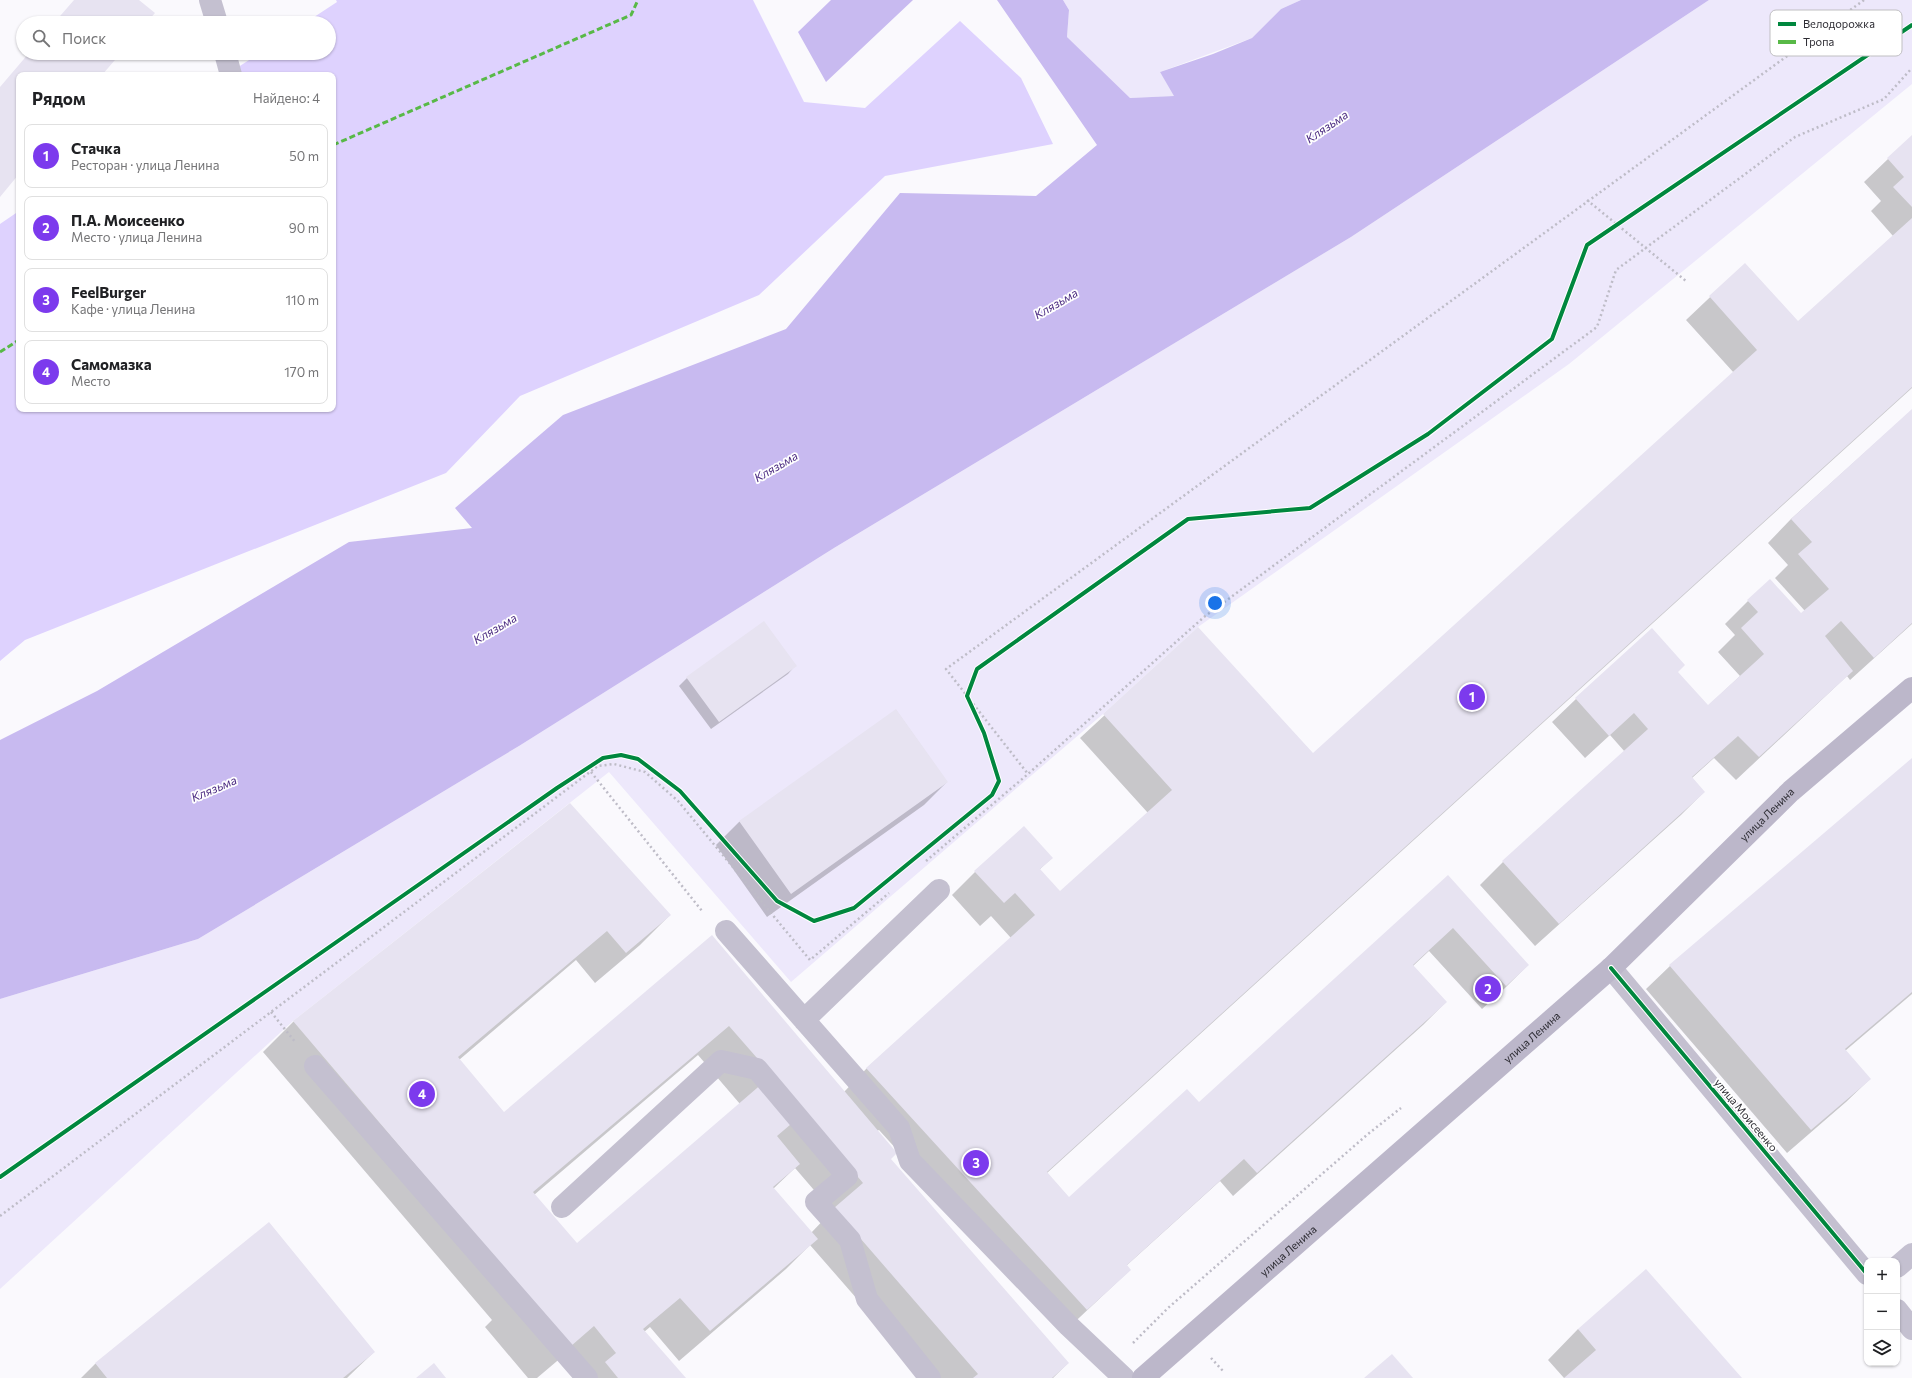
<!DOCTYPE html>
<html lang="ru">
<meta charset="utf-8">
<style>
:root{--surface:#fff;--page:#f2f2f2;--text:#202124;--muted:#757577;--line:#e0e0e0;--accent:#7c3aed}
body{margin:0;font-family:Commissioner,sans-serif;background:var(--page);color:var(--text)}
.controls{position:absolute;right:12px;bottom:12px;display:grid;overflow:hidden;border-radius:8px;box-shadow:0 1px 3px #0004}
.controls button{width:36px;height:36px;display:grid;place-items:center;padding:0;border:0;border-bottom:1px solid var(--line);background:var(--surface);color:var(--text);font:20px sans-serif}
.you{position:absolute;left:1215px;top:603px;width:14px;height:14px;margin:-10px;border:3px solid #fff;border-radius:50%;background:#1a73e8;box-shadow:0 0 0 6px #1a73e833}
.badge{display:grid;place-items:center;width:26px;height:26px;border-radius:50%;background:var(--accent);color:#fff;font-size:13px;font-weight:700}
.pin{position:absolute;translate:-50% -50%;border:2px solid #fff;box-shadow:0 1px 4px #0006}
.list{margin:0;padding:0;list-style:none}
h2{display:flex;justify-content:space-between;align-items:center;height:52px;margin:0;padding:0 16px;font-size:17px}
h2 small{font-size:13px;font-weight:400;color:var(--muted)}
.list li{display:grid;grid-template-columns:26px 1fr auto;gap:12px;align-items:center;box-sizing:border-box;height:64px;margin:0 8px 8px;padding:0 8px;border:1px solid var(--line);border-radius:8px}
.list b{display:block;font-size:15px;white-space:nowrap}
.list p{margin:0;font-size:13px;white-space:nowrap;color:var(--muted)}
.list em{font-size:13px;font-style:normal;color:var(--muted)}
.icon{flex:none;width:22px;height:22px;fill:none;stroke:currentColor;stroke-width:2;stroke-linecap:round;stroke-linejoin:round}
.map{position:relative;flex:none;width:1912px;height:1378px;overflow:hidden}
.search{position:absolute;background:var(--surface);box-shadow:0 1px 3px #0004;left:16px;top:16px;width:320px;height:44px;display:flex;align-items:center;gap:10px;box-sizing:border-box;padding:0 14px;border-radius:22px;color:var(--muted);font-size:15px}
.panel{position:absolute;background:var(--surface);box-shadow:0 1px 3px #0004;left:16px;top:72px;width:320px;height:340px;border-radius:8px}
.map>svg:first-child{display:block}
</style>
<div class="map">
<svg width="1912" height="1378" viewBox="0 0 1912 1378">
<rect width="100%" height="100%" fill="#faf9fd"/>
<path fill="#ede8fb" d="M 1063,0 L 1301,0 L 1281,9 L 1252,38 L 1160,72 L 1175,96 L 1129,98 L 1067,37 L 1069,10 Z
M 1709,0 L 1912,0 L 1912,84 L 1569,364 L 1198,627 L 1103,714 L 791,982 L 609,772 L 293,1021 L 0,1289 L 0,999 L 198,939 L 519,746 L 834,548 L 1351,237 Z"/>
<path fill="#ded2fe" d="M 336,0 L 753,0 L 804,102 L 865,108 L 960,21 L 1021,78 L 1053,144 L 885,176 L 759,295 L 520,396 L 446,473 L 25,640 L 0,661 L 0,224 L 19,211 L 19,409 L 333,409 L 333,75 L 226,75 L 260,53 L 329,53 L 329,23 L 305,23 L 337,2 Z"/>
<path fill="#c8baf0" d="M 831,0 L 913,0 L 826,82 L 798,32 Z
M 997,0 L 1063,0 L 1069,10 L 1067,37 L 1130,98 L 1174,96 L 1160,72 L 1213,54 L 1252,38 L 1281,9 L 1301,0 L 1709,0 L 1351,237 L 834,548 L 519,746 L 198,939 L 0,999 L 0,740 L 97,691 L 349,542 L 472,528 L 455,508 L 563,415 L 786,329 L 900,193 L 1036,196 L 1097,145 Z"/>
<path fill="#0003" fill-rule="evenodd" d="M 1912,136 L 1912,388 L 1047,1173 L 1069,1198 L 1199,1104 L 1448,877 L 1528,965 L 1505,988 L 1482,1009 L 1429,951 L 1413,966 L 1446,1002 L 1423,1025 L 1233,1196 L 1220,1181 L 1126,1266 L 1130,1270 L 1063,1333 L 879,1130 L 877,1131 L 890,1159 L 1068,1363 L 1053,1378 L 926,1378 L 810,1245 L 786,1269 L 679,1361 L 650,1327 L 644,1332 L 684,1378 L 582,1378 L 563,1356 L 537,1378 L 528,1378 L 485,1327 L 492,1320 L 263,1052 L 293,1022 L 570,805 L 670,915 L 640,945 L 595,983 L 576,960 L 459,1060 L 504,1113 L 712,937 L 844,1092 L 867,1068 L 1011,938 L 991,916 L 980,926 L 952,895 L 975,872 L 1052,858 L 1039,870 L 1060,892 L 1148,813 L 1080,738 L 1198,629 L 1313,754 L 1734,373 L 1686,320 L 1745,264 L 1798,322 L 1893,236 L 1871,211 L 1881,201 L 1864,182 ZM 698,1055 L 740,1104 L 576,1245 L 534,1195 ZM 795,1168 L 832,1211 L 811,1233 L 773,1189 Z
M 1912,410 L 1912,624 L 1850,680 L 1847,676 L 1736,780 L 1714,758 L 1692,778 L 1704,792 L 1681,815 L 1535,946 L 1480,885 L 1503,862 L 1625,752 L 1610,735 L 1585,758 L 1552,722 L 1576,699 L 1677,672 L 1708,706 L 1740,676 L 1718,652 L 1735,635 L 1725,624 L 1748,601 L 1801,615 L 1805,611 L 1775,578 L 1788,565 L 1768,543 L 1791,519 Z
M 763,623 L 795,666 L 788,674 L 711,729 L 679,686 L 687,678 Z
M 896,710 L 947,782 L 924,805 L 767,917 L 716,845 L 739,822 Z
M 1912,759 L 1912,994 L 1845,1051 L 1870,1079 L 1846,1102 L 1787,1153 L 1646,989 L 1670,966 Z
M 269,1223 L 374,1352 L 350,1375 L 347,1378 L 81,1378 L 95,1364 Z
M 1578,1329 L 1740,1378 L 1564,1378 L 1548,1360 Z"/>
<path fill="#e7e3f1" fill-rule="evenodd" d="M 74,0 L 139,0 L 155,13 L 146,23 L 54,23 Z
M 29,53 L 121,53 L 102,75 L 19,75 L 19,174 L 0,197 L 0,87 Z
M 1912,135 L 1912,207 L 1893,187 L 1904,177 L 1887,158 Z
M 1912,218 L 1912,387 L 1047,1172 L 1069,1197 L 1187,1089 L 1199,1102 L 1448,875 L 1529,965 L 1506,986 L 1453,928 L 1413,965 L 1447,1002 L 1257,1173 L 1244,1159 L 1127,1265 L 1131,1270 L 1087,1310 L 866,1068 L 1035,915 L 1015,893 L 1004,903 L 974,871 L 1024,826 L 1053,858 L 1040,869 L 1060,891 L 1172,790 L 1103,714 L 1198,627 L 1313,753 L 1757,350 L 1709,296 L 1745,263 L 1798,321 Z
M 1912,409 L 1912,623 L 1874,658 L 1841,621 L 1825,636 L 1853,671 L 1759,757 L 1738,736 L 1692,777 L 1705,792 L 1559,924 L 1502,861 L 1648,729 L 1634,713 L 1609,736 L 1575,698 L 1652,628 L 1685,665 L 1678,672 L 1708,705 L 1764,654 L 1741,628 L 1758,612 L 1747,600 L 1770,579 L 1801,613 L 1829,589 L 1798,554 L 1812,542 L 1791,519 Z
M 764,621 L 797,666 L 719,722 L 686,677 Z
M 896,709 L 948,782 L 791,894 L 739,821 Z
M 1912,758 L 1912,992 L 1845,1049 L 1871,1079 L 1811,1130 L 1669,965 Z
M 570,803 L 671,915 L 626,953 L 607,931 L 458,1057 L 504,1112 L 712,935 L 897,1153 L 891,1159 L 1069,1363 L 1052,1378 L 973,1378 L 978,1374 L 834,1208 L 863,1183 L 804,1113 L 777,1136 L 800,1164 L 773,1187 L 818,1239 L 710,1331 L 680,1298 L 643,1329 L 686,1378 L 618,1378 L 605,1362 L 616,1353 L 594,1326 L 563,1353 L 522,1290 L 293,1021 ZM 729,1026 L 772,1075 L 577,1243 L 533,1192 Z
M 269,1222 L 375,1352 L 343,1378 L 107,1378 L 95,1363 Z
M 1646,1269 L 1742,1378 L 1564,1378 L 1596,1350 L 1578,1329 Z
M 1392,1354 L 1413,1378 L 1364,1378 Z
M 434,1363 L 446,1378 L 416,1378 Z"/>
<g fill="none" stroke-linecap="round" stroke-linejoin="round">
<path stroke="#bebcc7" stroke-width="2.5" stroke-dasharray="2 3" stroke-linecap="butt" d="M 1864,0 L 946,669 L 1028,774 L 1204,617 L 1597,327 L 1616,270 L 1795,137 L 1884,99 L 1912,68
M 1587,200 L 1686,281
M 591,772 L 702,911
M 926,861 L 1028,774
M 271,1012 L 296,1043
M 0,1216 L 598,766 L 614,764 L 645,772 L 678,801 L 810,960 L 889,893
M 1133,1343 L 1168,1308 L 1368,1134 L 1401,1108
M 1211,1358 L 1223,1371"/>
<path stroke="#c4c0d0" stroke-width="22" d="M 210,0 L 217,23
M 225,53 L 231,75
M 726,931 L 899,1128 L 910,1161 L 1069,1326 L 1124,1378
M 1611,968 L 1867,1274
M 804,1020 L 939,890
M 315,1066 L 587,1378
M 562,1207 L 721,1061 L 757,1069 L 847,1176 L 816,1202 L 850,1240 L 867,1299 L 930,1378
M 1897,1267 L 1912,1254
M 1897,1310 L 1912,1329"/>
<path stroke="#bcb7ca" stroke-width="22" id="s1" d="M 1143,1378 L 1611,968 L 1791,791 L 1912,688"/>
<path stroke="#58b947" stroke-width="3" stroke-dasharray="6 3" stroke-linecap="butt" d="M 333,145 L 631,15 L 638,0
M 0,352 L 19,340"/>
<defs>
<path id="cycleway" d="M 1611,968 L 1867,1274
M 0,1177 L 557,788 L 603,758 L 621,755 L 638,759 L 680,791 L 777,901 L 814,921 L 854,908 L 992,795 L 999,781 L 984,733 L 967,696 L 977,669 L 1188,519 L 1310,508 L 1428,434 L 1552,339 L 1587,245 L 1912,25"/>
</defs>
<use href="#cycleway" stroke="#fff" stroke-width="6"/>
<use href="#cycleway" stroke="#00873e" stroke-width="4"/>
</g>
<g text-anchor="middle" stroke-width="3.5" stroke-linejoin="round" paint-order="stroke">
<g font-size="11" fill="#2c2b32" stroke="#fff">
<text dy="4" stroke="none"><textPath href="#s1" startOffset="841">улица Ленина</textPath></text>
<text dy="4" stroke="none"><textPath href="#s1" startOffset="517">улица Ленина</textPath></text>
<text transform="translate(1746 1115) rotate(50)" y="4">улица Моисеенко</text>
<text dy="4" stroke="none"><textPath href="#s1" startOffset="193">улица Ленина</textPath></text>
</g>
<g font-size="12" font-style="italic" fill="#4a2a80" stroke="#fff">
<text transform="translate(1327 127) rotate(-34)" y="4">Клязьма</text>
<text transform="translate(1056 304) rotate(-30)" y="4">Клязьма</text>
<text transform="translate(776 467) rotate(-30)" y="4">Клязьма</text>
<text transform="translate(495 629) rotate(-30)" y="4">Клязьма</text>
<text transform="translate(214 789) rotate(-23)" y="4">Клязьма</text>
</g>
</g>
<rect x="1770" y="10" width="132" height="46" rx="6" fill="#fff" stroke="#c0bfc2" stroke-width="1"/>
<rect x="1778" y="22" width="18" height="4" fill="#00873e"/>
<rect x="1778" y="40" width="18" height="4" fill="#58b947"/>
<g font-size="11" fill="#2c2b32">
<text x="1803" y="28">Велодорожка</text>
<text x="1803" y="46">Тропа</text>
</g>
</svg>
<div class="controls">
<button>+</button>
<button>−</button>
<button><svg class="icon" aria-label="layers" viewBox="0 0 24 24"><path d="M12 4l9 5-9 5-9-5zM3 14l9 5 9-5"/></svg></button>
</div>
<div class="you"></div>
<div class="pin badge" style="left:1472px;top:697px">1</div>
<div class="pin badge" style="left:1488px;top:989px">2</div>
<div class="pin badge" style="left:976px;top:1163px">3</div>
<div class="pin badge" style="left:422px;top:1094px">4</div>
<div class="search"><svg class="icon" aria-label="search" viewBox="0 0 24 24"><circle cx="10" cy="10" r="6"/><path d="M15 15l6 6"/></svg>Поиск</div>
<section class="panel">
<h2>Рядом<small>Найдено: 4</small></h2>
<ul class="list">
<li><span class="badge">1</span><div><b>Стачка</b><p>Ресторан · улица Ленина</p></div><em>50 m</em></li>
<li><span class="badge">2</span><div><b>П.А. Моисеенко</b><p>Место · улица Ленина</p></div><em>90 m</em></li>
<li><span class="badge">3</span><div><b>FeelBurger</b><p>Кафе · улица Ленина</p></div><em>110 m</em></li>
<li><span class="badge">4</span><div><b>Самомазка</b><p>Место</p></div><em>170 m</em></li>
</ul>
</section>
</div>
